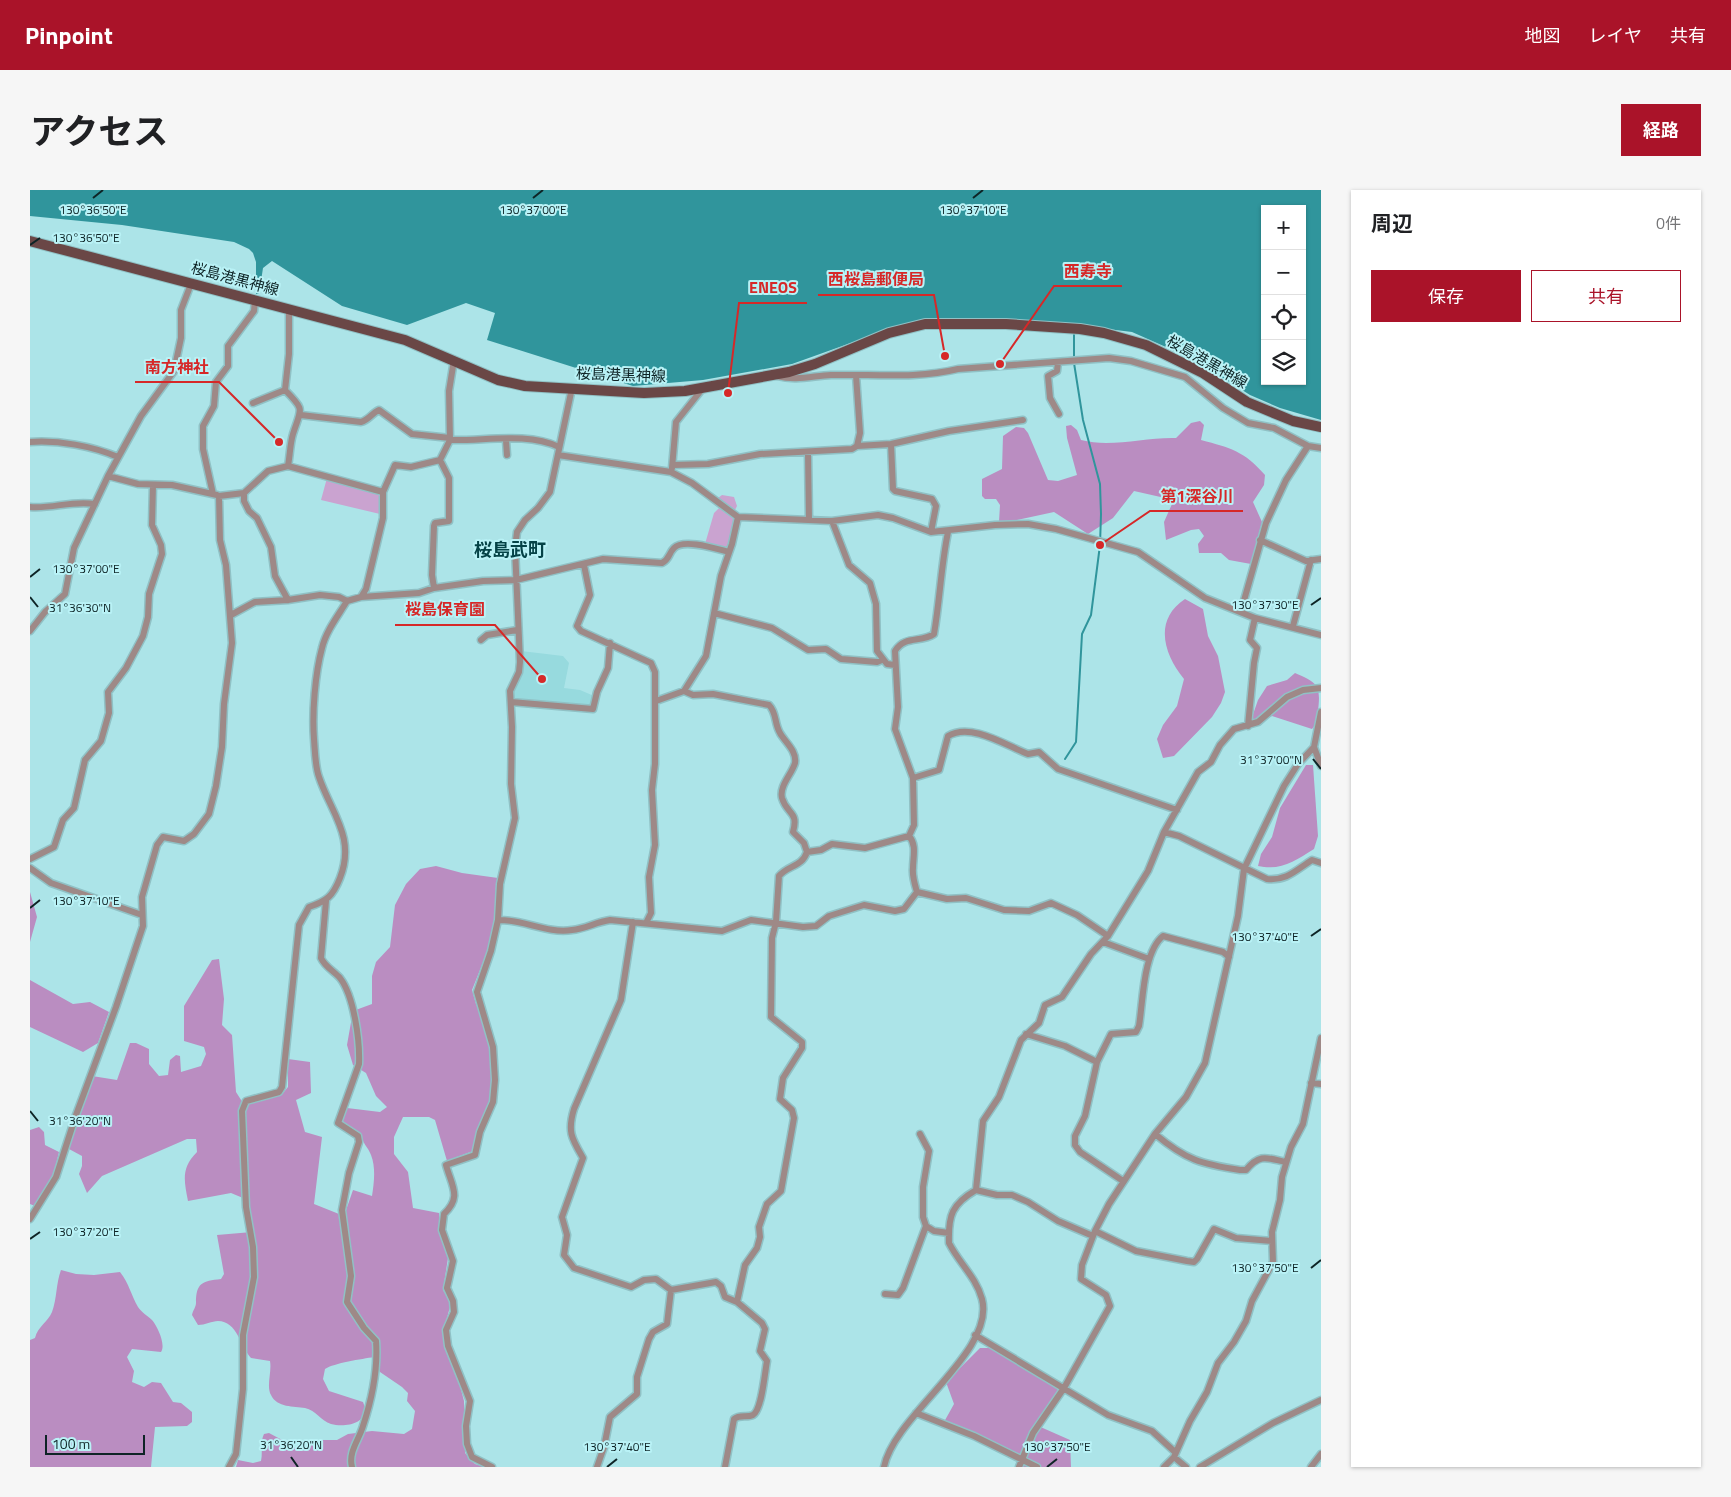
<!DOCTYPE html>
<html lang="ja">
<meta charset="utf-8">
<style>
:root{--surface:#fff;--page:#f6f6f6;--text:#202124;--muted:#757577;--line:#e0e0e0;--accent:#aa1329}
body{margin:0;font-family:"Titillium Web","Noto Sans JP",sans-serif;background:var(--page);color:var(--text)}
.controls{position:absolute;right:15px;top:15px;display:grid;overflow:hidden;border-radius:0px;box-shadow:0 1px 4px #0004}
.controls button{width:45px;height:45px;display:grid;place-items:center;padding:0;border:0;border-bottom:1px solid var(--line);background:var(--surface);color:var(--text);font:25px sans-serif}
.scale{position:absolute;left:15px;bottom:12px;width:100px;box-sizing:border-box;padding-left:5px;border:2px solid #0e2426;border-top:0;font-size:14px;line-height:18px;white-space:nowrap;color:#0e2426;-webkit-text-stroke:4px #b9f2f6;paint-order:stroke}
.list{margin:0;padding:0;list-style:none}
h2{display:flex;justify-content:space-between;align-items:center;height:65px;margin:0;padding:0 20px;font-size:21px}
h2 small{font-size:16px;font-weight:400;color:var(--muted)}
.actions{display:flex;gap:10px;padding:15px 20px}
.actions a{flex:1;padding:11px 0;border:1px solid var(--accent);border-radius:0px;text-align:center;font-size:18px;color:var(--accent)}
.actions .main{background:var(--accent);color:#fff}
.icon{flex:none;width:28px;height:28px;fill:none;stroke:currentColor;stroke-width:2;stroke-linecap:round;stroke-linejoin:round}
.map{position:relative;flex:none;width:1291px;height:1277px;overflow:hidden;border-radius:0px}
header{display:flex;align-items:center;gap:30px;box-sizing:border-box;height:70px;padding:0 25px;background:var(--accent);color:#fff}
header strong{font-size:24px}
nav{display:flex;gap:28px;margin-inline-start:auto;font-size:18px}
.intro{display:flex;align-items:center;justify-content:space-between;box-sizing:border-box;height:120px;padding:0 30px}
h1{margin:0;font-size:35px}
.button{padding:12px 22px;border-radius:0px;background:var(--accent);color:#fff;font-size:18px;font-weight:700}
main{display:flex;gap:30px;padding:0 30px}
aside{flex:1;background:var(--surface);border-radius:0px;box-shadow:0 1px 4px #0004}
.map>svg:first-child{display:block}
</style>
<header>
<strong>Pinpoint</strong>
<nav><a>地図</a><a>レイヤ</a><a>共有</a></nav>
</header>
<div class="intro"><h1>アクセス</h1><a class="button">経路</a></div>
<main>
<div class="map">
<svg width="1291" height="1277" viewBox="0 0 1291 1277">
<rect width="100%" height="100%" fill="#ace4e8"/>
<path fill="#97dade" d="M 491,461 L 533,466 L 539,473 L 534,498 L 550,500 L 564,506 L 561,516 L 483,509 Z"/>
<path fill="#caa3d0" d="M 297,288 L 351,304 L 350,324 L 291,310 Z
M 692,305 L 704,307 L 707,316 L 705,320 L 692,314 L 688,308 Z
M 689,318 L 705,330 L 698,358 L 675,354 L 684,323 Z"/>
<path fill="#ba8dc1" d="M 1170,231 L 1174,235 L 1171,250 C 1201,258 1214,261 1235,285 L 1234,295 L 1223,312 L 1232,332 L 1221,374 L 1199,370 L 1191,363 L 1169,363 L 1168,354 L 1174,346 L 1169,339 L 1161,340 L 1136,350 L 1134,332 L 1142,314 L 1135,308 L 1104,301 L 1083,328 L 1058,344 L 1024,322 L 987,330 L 969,332 L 970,315 L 966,309 L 955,309 L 952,306 L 952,289 L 972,279 L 973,246 L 986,237 L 994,238 L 998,243 L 1018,290 L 1028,291 L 1047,285 L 1037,248 L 1036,236 L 1041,235 L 1047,240 L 1051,250 C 1081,258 1115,247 1146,248 L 1161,233 Z
M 1155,409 L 1173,419 L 1178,446 L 1188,466 L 1195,502 L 1191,513 L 1182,527 L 1144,566 L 1133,568 L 1127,549 L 1133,535 L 1147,516 L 1154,489 C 1134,465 1123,430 1155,409 Z
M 1265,483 C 1288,493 1291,495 1288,521 C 1287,528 1287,534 1282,539 L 1242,526 L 1232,531 L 1220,533 L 1228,510 L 1237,496 L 1257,490 Z
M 1276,575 L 1283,575 L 1288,646 L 1284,659 C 1265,671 1251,681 1228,676 L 1231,664 L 1242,647 L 1250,618 Z
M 406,676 L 432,683 L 468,688 L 464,736 L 458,760 L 442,800 L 446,814 L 457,838 L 462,885 L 460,911 L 447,939 L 443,961 L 417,971 L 405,930 L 399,927 L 373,927 L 364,947 L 364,964 L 378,982 L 383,1018 L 409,1023 L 409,1042 L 418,1068 L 413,1100 L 421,1113 L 413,1143 L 417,1163 L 426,1180 L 434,1211 L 435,1263 L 445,1274 L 455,1277 L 206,1277 L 208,1270 L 223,1273 L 231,1271 C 233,1262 230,1252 234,1244 L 239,1243 L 267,1258 L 289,1250 L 307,1250 L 318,1244 L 342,1241 L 374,1244 L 382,1239 L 385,1221 L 377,1211 L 378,1203 L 372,1197 L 350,1182 L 349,1173 L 344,1167 C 332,1169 304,1173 295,1179 L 293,1189 L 299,1201 L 333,1212 C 342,1233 316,1238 301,1234 C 291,1231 286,1220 275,1218 C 264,1216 247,1218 241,1205 C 236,1196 242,1182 240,1171 L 221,1168 C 211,1157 207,1131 188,1131 C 182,1131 175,1135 168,1135 L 162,1125 C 163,1120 166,1117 166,1113 C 166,1093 172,1091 191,1089 L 194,1084 L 187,1045 L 222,1042 L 213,1008 L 201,1003 L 158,1011 C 154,990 151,978 167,962 L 166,949 L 157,949 L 72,986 L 57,1003 L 49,984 L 52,976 L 52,966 L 39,959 L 62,886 L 87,890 L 100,853 L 106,853 L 119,859 L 119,874 L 129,886 L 138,885 L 140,870 L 146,865 L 150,866 L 151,882 L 171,876 L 176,864 L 174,857 L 154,851 L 154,816 L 182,770 L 189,769 L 194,809 L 192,835 L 202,845 L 206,902 L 213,913 L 253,903 L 258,897 L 258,869 L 280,872 L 281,903 L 266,910 L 275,942 L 292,947 L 284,1014 L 314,1026 L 323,1000 L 342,1006 C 344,993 346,978 341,965 C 338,957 332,953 331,944 L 311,930 L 317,918 L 350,922 L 357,917 L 346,906 L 336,883 L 323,875 L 317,855 L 323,821 L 342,814 L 342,786 L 346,772 L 360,757 L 365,715 L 376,694 L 390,679 Z
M 0,702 L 7,727 L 0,752 Z
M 0,790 L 43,814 L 60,812 L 79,822 L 68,853 L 53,862 L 0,837 Z
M 9,937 L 14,942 L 15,955 L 29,962 L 23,987 L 5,1016 L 0,1014 L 0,940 Z
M 31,1080 L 46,1084 L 64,1085 L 90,1082 C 99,1093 101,1105 108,1117 C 111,1122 118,1126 122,1130 C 128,1137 136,1155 131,1162 L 102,1159 L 97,1167 L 104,1181 L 102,1192 L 114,1197 L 122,1192 L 131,1193 L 143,1212 L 151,1213 L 162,1222 L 162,1232 L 157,1236 L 125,1237 L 121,1277 L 0,1277 L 0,1150 L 5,1148 C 8,1136 18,1132 22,1122 C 27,1109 26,1093 31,1080 Z
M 950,1158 L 960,1158 L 1027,1198 L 1028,1201 L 1006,1235 L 1040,1250 L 1041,1277 L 993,1277 L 996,1268 L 914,1232 L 924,1214 L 916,1192 Z"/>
<path fill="#30959c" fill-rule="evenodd" d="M 0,0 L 1291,0 L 1291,230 L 1250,218 L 1220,205 L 1163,169 L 1102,142 L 1045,135 L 931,128 L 894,131 L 843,145 L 762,174 L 673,190 L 603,196 L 457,150 L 465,123 L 436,113 L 377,135 L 312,116 L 242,71 L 233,78 L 229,104 L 226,104 L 226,72 L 223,63 L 219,59 L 204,52 L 92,35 L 0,26 ZM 1235,19 L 1272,19 L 1272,191 L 1235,191 Z"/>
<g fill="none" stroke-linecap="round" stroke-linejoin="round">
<path stroke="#30959c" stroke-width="2" d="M 1044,168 L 1044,143
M 1035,569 L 1046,552 L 1052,444 L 1061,425 L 1070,355 L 1071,324 L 1070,294 L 1053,230 L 1044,173"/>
<defs>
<path id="street" d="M 1028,172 L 1027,181 L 1018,186 L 1020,208 L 1029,224
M 747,186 C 766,191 782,186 801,185 C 843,184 887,189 928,179 L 1079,168 L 1101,171 L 1155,187 L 1193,218 L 1218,233 L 1244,238 L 1278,256 L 1291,258
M 223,213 L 255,200
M 271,225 L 331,232 C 339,230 342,223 349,220 L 382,244 L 420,248
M 420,250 C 455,251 497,242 529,257
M 476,250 L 477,265
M 0,252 C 29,250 62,256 88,267
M 861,254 L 863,299 L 865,301 L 902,309 L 906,316 L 901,342
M 827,256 L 861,254 L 919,241 L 993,230
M 778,263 L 779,330
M 528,265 L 641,282 L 662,293 L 708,327 L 802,331 L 848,325 L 863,328 L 901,342 L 965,335 L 998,334 L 1026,339 L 1108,362 L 1175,408 L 1225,428 L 1291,445
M 643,275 L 678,274 L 730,264 L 822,259 L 827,256 L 830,243 L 826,185
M 258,276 L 353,302
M 642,278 L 646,232 L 673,198
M 78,286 L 108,294 L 142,295 L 187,305
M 214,303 L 214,311 L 219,321 L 227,328 L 241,357 L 245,386 L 258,410
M 183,304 L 173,259 L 173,236 L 184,216 L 186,192 L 198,176 L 198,156 L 224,121 L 225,110
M 0,317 C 23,319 42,310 65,314
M 802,331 L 819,375 L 840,393 L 846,414 L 847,461 L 857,474 L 865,475
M 1230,350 L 1276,371 L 1291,369
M 554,375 L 560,405 L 547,436 L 551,441 L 621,473 L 625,482 L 625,574 L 622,600 L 625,655 L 619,687 L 621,723 L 616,733
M 404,398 L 402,385 L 404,336 L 405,333 L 419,331 L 419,288 L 410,270
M 331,407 L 336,399 L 353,328 L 353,302 L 365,275 L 381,277 L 410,270 L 420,250 L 419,201 L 424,170
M 1211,421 L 1236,333 L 1256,290 L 1278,256
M 684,423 L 742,438 L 778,460 L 796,459 L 811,469 L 847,472 L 852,470
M 201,425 L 225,412 L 258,410 L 290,405 L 309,407 L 317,411
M 1263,436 L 1281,370
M 0,441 L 15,422 L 35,404 L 44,358 L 78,286 L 111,226 L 144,181 L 151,148 L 151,120 L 161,94
M 451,450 L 457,445 L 487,440
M 654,501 L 676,466 L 691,386 L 702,354 L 708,327
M 626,511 L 654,501 L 663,505 L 683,504 L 739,515 C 747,523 744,533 750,543 C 755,552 767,561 765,573 C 762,584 749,596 752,608 C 757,625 769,621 763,642 L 774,653 L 777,662 C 772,677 758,675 749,686 L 746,732 L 742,748 L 741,827 L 772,852 L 772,858 L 753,888 L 750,909 L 762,920 L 764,928 L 751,1001 L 737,1014 L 729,1037 L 730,1047 L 727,1058 L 715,1075 L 707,1112
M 481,512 L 563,519 L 567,502 L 578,478 L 580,453
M 1218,536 L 1224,473 L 1227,458 L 1220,450 L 1225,428
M 1284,557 L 1291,576
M 883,588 L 909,580 L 918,546 C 941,532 977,556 998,564 L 1009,562 L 1028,579 L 1147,620
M 1134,642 L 1149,646 L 1237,689 C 1257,691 1266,680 1282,670 L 1291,673
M 777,662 L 791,660 L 802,654 L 835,658 L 879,646 L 884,635 L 883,588 L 865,539 L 868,517 L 865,461 C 875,445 891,453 904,444 C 910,409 911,376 918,342
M 0,669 L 24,657 L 33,630 L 44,618 L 55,570 L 71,551 L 79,523 L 78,502 L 96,478 L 113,446 L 118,427 L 119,404 L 132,364 L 131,355 L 122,335 L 123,295
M 0,678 L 21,693 L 112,725
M 887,702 L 917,709 L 936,708 L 974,720 L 999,721 L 1021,713 L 1047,725 L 1078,746
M 296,711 L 291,768 C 295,777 304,781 310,788 C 324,806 330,851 329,874 L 308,933 L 328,946 L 329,952 L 319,983 L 312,1020 L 321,1086 L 317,1112 L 334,1138 L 346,1151 C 348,1179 342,1209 333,1236 C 329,1250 318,1262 322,1277
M 468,730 C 493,729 517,744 542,740 C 555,739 566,732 580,730 L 692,741 L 721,730 L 773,737 L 786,736 L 799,726 L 834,715 L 865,721 L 874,719 L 887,702 C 885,695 882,686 883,678 C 883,667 887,655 879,646
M 603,732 L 591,810 L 544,919 C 537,942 542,949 553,968 L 532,1027 L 537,1045 L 534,1065 L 544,1078 L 601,1097 L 614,1090 L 626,1089 L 641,1100 L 686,1092 L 691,1096 L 695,1107 L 707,1112 L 732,1133 L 735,1139 L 730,1161 L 737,1171 C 735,1181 732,1220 723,1225 C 717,1228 710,1224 704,1229 L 695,1277
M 1073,752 L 1119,769
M 996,844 L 1035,856 L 1067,872
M 1281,893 L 1291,894
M 890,944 L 899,961 L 893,997 L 893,1027 L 896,1036 L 904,1041 L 919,1043
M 1125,944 C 1156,970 1171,974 1210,980 L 1216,980 C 1230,963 1237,968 1256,972
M 1093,991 L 1050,962 L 1045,955 L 1045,946 L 1055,926 L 1067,872 L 1081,844 L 1106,842 L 1109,836 C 1113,812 1113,762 1133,746 L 1193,762 L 1199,767
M 946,1000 L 953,931 L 969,907 L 991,850 L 1009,833 L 1015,815 L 1032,807 L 1061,764 L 1078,746 L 1118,681 L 1134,642 L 1168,582 L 1181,572 L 1190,555 L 1204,539 L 1228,532 L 1257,507 L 1273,500 L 1291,498
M 0,1029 L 26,987 L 46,925 L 86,817 L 113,736 L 112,707 L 127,655 L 133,647 L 154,651 L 164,644 L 179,624 L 186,596 L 192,557 L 194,514 L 202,453 L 196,375 L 190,350 L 189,306 L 214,303 L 238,281 L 258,276 C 260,265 260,254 263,244 C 271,218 276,221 255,200 L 259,164 L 259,119
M 1065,1041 L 1106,1061 L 1157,1071 L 1164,1072 L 1167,1069 L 1184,1039 L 1206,1048 L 1242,1051
M 855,1104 L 868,1105 L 873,1098 L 896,1036
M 945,1145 L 1078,1225 L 1122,1241 L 1145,1262
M 886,1223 L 944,1246 L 1007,1277
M 1144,1267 L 1156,1277
M 199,1277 L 206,1264 L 213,1199 L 213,1145 L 224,1087 L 223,1057 L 216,1017 L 212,921 L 216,911 L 249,902 L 252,897 L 269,735 L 279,717 C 297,711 303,706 310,688 C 326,647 301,623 289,587 C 285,576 285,561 284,549 C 282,523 285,484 292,458 C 296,441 308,426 317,411 L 331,407 L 389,403 L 404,398 L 453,391 L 486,390 L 573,369 L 632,373 C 640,369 638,364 644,358 C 654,348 687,359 699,362
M 462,1277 L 442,1267 L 437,1254 L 436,1236 L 440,1211 L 418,1156 L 416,1140 L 424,1122 L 423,1111 L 417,1098 L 423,1071 L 412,1040 L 414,1024 C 432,1007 422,997 416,975 L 445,965 L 450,942 L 463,912 L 465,890 L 463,857 L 447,802 L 461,761 L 468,730 L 470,694 L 485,628 L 481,594 L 482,537 L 480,501 L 489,482 L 490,472 L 485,358 L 487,342 L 495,330 L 508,318 L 520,302 L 542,198
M 567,1277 L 574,1257 L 580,1227 L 607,1204 L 607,1187 L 619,1149 L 623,1142 L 637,1134 L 641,1100
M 854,1277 C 864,1225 966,1162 952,1109 C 946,1087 929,1073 919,1053 C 918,1025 922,1014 946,1000 L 967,1005 L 982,1005 L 998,1012 L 1028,1031 L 1063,1046
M 989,1277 L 1003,1243 L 1034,1198 L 1080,1116 L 1076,1105 L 1051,1089 L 1052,1075 L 1065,1041 L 1079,1014 L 1125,944 L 1156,907 L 1175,873 L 1208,726 L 1214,679 L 1254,596 L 1268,574 L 1284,557 L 1291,522
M 1134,1277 L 1144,1267 L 1160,1231 L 1177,1202 L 1188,1173 L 1204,1152 L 1216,1131 L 1222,1111 L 1243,1072 L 1242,1042 L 1250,1010 L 1252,987 L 1261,957 L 1273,934 L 1291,848
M 1170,1277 L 1243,1233 L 1291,1210
M 1281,1277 L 1291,1264"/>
<path id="primary" d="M 0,51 L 375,150 L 468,190 L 495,196 L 614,203 L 655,201 L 759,182 L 785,174 L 859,143 L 895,134 L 976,134 L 1050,139 L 1074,143 L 1116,155 L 1173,183 L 1217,212 L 1263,231 L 1291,237"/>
</defs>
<use href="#street" stroke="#90c1c5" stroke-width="9"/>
<use href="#primary" stroke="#90c1c5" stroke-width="12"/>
<use href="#street" stroke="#9e8987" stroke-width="6"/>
<use href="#primary" stroke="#6a4746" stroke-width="10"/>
</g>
<path fill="none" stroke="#0e2426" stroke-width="2" d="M 63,8 L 73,0M 503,8 L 513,0M 943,8 L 953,0M 0,55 L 10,48M 0,387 L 10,379M 0,407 L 8,417M 1281,415 L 1291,408M 1283,569 L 1291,579M 0,718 L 10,710M 1281,746 L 1291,739M 0,921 L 8,931M 0,1049 L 10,1042M 1281,1078 L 1291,1070M 261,1267 L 268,1277M 577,1277 L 587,1269M 1017,1277 L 1027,1269"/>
<g text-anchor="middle" stroke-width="4" stroke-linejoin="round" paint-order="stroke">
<g font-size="15" fill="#0e2426" stroke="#b9f2f6">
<text transform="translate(205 89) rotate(15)" y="5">桜島港黒神線</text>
<text transform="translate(1177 172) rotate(30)" y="5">桜島港黒神線</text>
<text transform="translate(591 185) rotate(2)" y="5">桜島港黒神線</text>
</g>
<g font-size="18" font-weight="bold" fill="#054347" stroke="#b9f2f6">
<text x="480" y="366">桜島武町</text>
</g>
</g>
<g font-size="12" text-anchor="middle" fill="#0e2426" stroke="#b9f2f6" stroke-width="4" stroke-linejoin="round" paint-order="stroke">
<text x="63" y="24">130°36'50"E</text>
<text x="943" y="24">130°37'10"E</text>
<text x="503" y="24">130°37'00"E</text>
<text x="56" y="52">130°36'50"E</text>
<text x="56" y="383">130°37'00"E</text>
<text x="1235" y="419">130°37'30"E</text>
<text x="50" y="422">31°36'30"N</text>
<text x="1241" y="574">31°37'00"N</text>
<text x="56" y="715">130°37'10"E</text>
<text x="1235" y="751">130°37'40"E</text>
<text x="50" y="935">31°36'20"N</text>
<text x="56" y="1046">130°37'20"E</text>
<text x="1235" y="1082">130°37'50"E</text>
<text x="261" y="1259">31°36'20"N</text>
<text x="587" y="1261">130°37'40"E</text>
<text x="1027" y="1261">130°37'50"E</text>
</g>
<path fill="none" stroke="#d62828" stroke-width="2" d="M970 174L1024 96H1092M915 166L904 105H788M698 203L709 113H777M249 252L189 192H105M1070 355L1120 321H1213M512 489L465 435H365"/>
<g fill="#d62828" stroke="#b9f2f6" stroke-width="2">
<circle cx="970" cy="174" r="5"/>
<circle cx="915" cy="166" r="5"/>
<circle cx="698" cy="203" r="5"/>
<circle cx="249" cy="252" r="5"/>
<circle cx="1070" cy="355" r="5"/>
<circle cx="512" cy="489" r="5"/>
</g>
<g font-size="16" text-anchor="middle" font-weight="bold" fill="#d62828" stroke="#b9f2f6" stroke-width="4" stroke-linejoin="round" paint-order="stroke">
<text x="1058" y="87">西寿寺</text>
<text x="846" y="95">西桜島郵便局</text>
<text x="743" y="103">ENEOS</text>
<text x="147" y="183">南方神社</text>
<text x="1167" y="312">第1深谷川</text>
<text x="415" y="425">桜島保育園</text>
</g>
</svg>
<div class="controls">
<button>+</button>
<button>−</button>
<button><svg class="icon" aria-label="locate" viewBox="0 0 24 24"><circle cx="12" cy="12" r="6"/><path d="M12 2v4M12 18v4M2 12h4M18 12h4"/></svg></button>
<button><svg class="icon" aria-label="layers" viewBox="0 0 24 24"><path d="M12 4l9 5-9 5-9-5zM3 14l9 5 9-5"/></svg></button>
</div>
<div class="scale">100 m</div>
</div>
<aside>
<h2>周辺<small>0件</small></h2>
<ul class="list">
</ul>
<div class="actions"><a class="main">保存</a><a>共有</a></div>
</aside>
</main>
